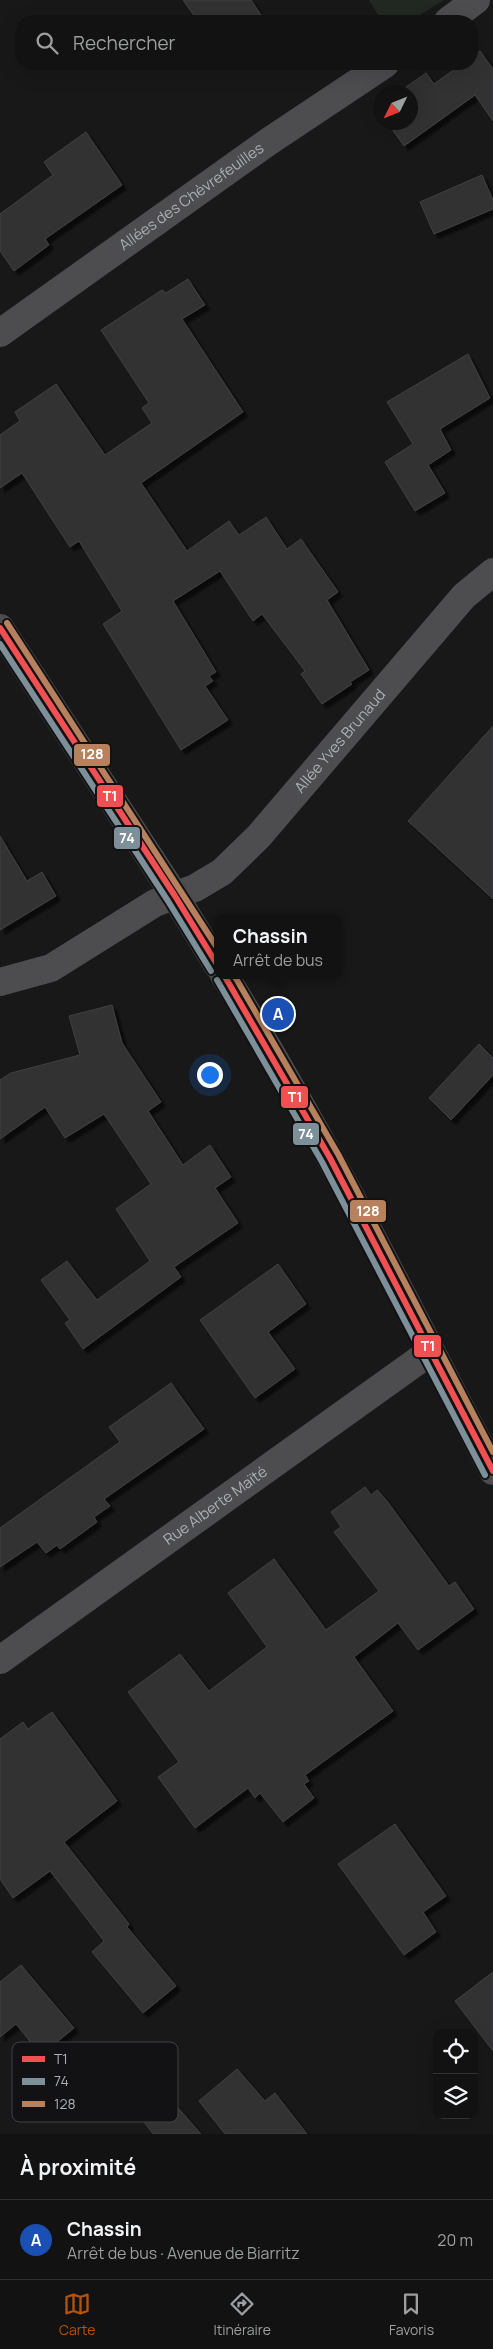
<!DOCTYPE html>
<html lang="fr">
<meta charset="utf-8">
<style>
:root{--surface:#121212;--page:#1f2020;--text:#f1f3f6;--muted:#9c9e9f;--line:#313232;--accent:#b45309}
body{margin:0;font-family:Manrope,sans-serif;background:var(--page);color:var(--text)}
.controls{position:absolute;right:15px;bottom:15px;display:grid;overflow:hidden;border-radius:10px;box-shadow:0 5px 20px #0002}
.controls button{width:45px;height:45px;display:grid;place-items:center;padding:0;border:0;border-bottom:1px solid var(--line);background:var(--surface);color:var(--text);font:25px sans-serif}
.compass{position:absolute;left:373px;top:85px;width:45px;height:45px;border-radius:50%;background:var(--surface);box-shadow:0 5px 20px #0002;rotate:227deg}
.you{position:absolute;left:209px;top:1074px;width:18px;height:18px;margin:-12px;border:4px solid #fff;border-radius:50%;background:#1a73e8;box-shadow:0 0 0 8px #1a73e833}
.badge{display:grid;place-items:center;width:32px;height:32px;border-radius:50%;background:var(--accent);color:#fff;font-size:16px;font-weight:700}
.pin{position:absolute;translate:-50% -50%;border:2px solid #fff;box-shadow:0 1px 5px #0006}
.popup{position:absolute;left:214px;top:914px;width:128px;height:65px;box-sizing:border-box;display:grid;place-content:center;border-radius:10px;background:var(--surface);filter:drop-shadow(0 1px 4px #0005);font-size:16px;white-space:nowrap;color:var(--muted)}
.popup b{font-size:19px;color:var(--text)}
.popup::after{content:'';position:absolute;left:50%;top:100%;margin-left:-10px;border:10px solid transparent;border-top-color:var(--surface)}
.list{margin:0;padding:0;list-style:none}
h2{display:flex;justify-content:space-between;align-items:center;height:65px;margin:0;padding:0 20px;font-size:21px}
h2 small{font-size:16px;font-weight:400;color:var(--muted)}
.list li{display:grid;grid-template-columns:32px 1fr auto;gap:15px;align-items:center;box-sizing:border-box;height:80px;padding:0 20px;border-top:1px solid var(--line)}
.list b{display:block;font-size:19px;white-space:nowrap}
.list p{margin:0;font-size:16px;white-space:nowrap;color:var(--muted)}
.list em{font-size:16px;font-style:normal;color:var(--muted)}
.icon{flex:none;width:28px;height:28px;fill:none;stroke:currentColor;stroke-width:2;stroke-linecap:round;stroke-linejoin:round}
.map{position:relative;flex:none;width:493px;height:2134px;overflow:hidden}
.search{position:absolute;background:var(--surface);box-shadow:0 5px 20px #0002;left:15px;right:15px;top:15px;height:55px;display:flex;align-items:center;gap:12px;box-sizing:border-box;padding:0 18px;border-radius:20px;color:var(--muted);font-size:19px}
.sheet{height:145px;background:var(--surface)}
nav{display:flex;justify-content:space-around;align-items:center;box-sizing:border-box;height:70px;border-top:1px solid var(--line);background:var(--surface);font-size:14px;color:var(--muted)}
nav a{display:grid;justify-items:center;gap:2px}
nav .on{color:var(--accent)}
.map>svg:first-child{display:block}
</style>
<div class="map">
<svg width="493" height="2134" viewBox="0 0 493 2134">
<defs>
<filter id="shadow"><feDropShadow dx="4.5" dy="4.5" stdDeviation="1" flood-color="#0009"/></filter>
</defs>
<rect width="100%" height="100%" fill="#181818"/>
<path fill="#222822" d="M 369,0 L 444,0 L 410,21 L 382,21 Z"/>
<path fill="#323233" stroke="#414144" filter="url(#shadow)" d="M 183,0 L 251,0 L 265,21 L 198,21 Z
M 480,51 L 493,69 L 493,121 L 475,95 L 404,146 L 387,122 L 410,122 L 410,92 L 399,92 L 426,73 L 434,84 L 462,64 L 472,64 L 472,57 Z
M 86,132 L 122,185 L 45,239 L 49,245 L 14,271 L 0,251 L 0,214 L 53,175 L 44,162 Z
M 482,175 L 493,200 L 493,209 L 434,234 L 420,202 Z
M 188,279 L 205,305 L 182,319 L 243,412 L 141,483 L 187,551 L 229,521 L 239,535 L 266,517 L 287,549 L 301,539 L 338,592 L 327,600 L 369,670 L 350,682 L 352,684 L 322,704 L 301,674 L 305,671 L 262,614 L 253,621 L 220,571 L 173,601 L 216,672 L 209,676 L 213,681 L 205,686 L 228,720 L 181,750 L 103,624 L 122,611 L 79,541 L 70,547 L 22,473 L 0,488 L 0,435 L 20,421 L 15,412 L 56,384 L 105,455 L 152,423 L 142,408 L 149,403 L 101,330 L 162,290 L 166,293 Z
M 468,354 L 490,398 L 440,429 L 451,450 L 428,465 L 445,493 L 415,511 L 385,462 L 413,444 L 387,402 Z
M 493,726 L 493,899 L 408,821 Z
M 0,836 L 27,881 L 42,872 L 56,896 L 0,930 Z
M 112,1005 L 122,1043 L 161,1102 L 148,1111 L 183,1165 L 210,1145 L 231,1177 L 215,1188 L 238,1223 L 174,1267 L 181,1277 L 83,1349 L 65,1323 L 70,1320 L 41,1280 L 67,1261 L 97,1300 L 150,1261 L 116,1209 L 151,1184 L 104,1114 L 65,1138 L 45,1107 L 0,1139 L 0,1080 L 11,1073 L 80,1055 L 69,1016 Z
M 479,1044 L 493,1058 L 493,1075 L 451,1120 L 429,1098 Z
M 278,1264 L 306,1304 L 268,1332 L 295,1369 L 255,1398 L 200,1320 Z
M 171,1383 L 204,1429 L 104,1499 L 110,1506 L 94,1517 L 97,1522 L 60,1549 L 57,1545 L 46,1553 L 37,1542 L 0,1567 L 0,1528 L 120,1442 L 109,1427 Z
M 365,1487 L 371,1495 L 377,1490 L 387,1501 L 449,1586 L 455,1582 L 474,1609 L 418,1650 L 398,1623 L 354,1657 L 393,1711 L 305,1775 L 309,1781 L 304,1784 L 314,1798 L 283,1822 L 260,1793 L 255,1798 L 248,1788 L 195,1828 L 158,1777 L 179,1762 L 128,1692 L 180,1654 L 209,1691 L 267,1647 L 228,1593 L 274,1559 L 326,1630 L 379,1591 L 334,1532 L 341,1527 L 331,1512 Z
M 52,1712 L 117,1801 L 64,1842 L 129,1924 L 127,1927 L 176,1986 L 143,2013 L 92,1952 L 104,1941 L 50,1871 L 13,1898 L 0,1879 L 0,1739 L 23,1722 L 28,1729 Z
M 395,1824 L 446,1896 L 423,1912 L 436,1932 L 404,1955 L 338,1864 Z
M 21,1965 L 74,2028 L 41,2055 L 16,2024 L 0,2037 L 0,1982 Z
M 493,1972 L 493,2051 L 455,2001 Z
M 237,2069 L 265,2101 L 275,2093 L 307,2134 L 225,2134 L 199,2101 Z
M 165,2093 L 201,2134 L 153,2134 L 138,2114 Z"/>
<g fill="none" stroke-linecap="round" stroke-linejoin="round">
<g stroke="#4d4d50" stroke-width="28">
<path d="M 448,21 L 476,0"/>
<path id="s1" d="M 0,333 L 268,142 L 385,64"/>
<path id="s2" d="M 0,982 L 51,968 L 155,903 L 195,888 L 222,872 L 259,836 L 464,596 L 493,572"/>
<path id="s3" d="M 0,1660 L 430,1352"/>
</g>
<path stroke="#4b4c4e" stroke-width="28" d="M 0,628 L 175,896 L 218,966
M 224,975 C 324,1135 406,1304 493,1471"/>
<defs>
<path id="bus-1" d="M 0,628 L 175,896 L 218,966
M 224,975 L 330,1158 L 493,1471"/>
<path id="bus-2" d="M 0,644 L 168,901 L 211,971
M 217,980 L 322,1162 L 485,1475"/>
<path id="bus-3" d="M 7,623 L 218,949
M 234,975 L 338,1154 L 493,1452"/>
</defs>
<use href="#bus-1" stroke="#121214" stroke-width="10"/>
<use href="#bus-2" stroke="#121214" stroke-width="10"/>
<use href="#bus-3" stroke="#121214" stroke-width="10"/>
<use href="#bus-1" stroke="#f05051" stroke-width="6"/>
<use href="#bus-2" stroke="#7d8f98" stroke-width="6"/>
<use href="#bus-3" stroke="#b6815c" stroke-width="6"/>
</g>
<g text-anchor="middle" stroke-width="4" stroke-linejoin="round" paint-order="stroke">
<g font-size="15" fill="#abafb7" stroke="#121214">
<text dy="5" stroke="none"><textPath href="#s1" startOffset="235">Allées des Chèvrefeuilles</textPath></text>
<text dy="5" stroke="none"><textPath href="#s2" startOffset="426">Allée Yves Brunaud</textPath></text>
<text dy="5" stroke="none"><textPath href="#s3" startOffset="265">Rue Alberte Maïté</textPath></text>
</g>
</g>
<rect x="12" y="2042" width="166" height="80" rx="8" fill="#121214" stroke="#404145" stroke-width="1"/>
<rect x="22" y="2056" width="23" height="6" fill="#f05051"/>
<rect x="22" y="2078" width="23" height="7" fill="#7d8f98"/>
<rect x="22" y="2101" width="23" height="6" fill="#b6815c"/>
<g font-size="14" fill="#abafb7">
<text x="54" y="2064">T1</text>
<text x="54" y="2086">74</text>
<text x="54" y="2109">128</text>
</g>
<g stroke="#121214" stroke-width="2">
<rect x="73" y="743" width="38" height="24" rx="5" fill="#b6815c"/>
<rect x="96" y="784" width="28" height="24" rx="5" fill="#f05051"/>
<rect x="113" y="826" width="28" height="24" rx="5" fill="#7d8f98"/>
<rect x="280" y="1085" width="29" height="24" rx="5" fill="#f05051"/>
<rect x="292" y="1122" width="28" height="24" rx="5" fill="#7d8f98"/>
<rect x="349" y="1199" width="38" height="24" rx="5" fill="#b6815c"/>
<rect x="413" y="1334" width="29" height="24" rx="5" fill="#f05051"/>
</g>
<g font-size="14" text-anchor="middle" font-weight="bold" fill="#fff">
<text x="92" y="759">128</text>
<text x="110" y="801">T1</text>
<text x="127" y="843">74</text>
<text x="295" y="1102">T1</text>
<text x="306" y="1139">74</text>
<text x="368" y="1216">128</text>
<text x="428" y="1351">T1</text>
</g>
</svg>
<div class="controls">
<button><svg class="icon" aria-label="locate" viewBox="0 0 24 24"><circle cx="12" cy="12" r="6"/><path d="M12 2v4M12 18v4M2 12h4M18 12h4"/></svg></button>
<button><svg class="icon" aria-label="layers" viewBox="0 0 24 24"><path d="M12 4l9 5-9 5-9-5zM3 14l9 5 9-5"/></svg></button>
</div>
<svg class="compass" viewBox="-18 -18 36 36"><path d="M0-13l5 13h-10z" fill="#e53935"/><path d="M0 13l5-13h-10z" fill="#9c9e9f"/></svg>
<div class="you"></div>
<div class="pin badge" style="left:278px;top:1014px;background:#1a4fb4">A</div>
<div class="popup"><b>Chassin</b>Arrêt de bus</div>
<div class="search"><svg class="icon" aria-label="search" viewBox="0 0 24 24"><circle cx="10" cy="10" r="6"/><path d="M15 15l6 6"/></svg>Rechercher</div>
</div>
<section class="sheet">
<h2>À proximité<small></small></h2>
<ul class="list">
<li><span class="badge" style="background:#1a4fb4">A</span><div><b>Chassin</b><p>Arrêt de bus · Avenue de Biarritz</p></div><em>20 m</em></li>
</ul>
</section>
<nav>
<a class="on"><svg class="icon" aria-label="map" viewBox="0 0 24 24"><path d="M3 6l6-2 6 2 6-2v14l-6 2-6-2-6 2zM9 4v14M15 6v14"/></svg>Carte</a>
<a><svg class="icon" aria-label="directions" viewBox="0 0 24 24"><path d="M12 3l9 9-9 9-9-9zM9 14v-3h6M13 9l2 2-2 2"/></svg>Itinéraire</a>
<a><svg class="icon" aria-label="saved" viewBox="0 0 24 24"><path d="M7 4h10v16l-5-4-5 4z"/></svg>Favoris</a>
</nav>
